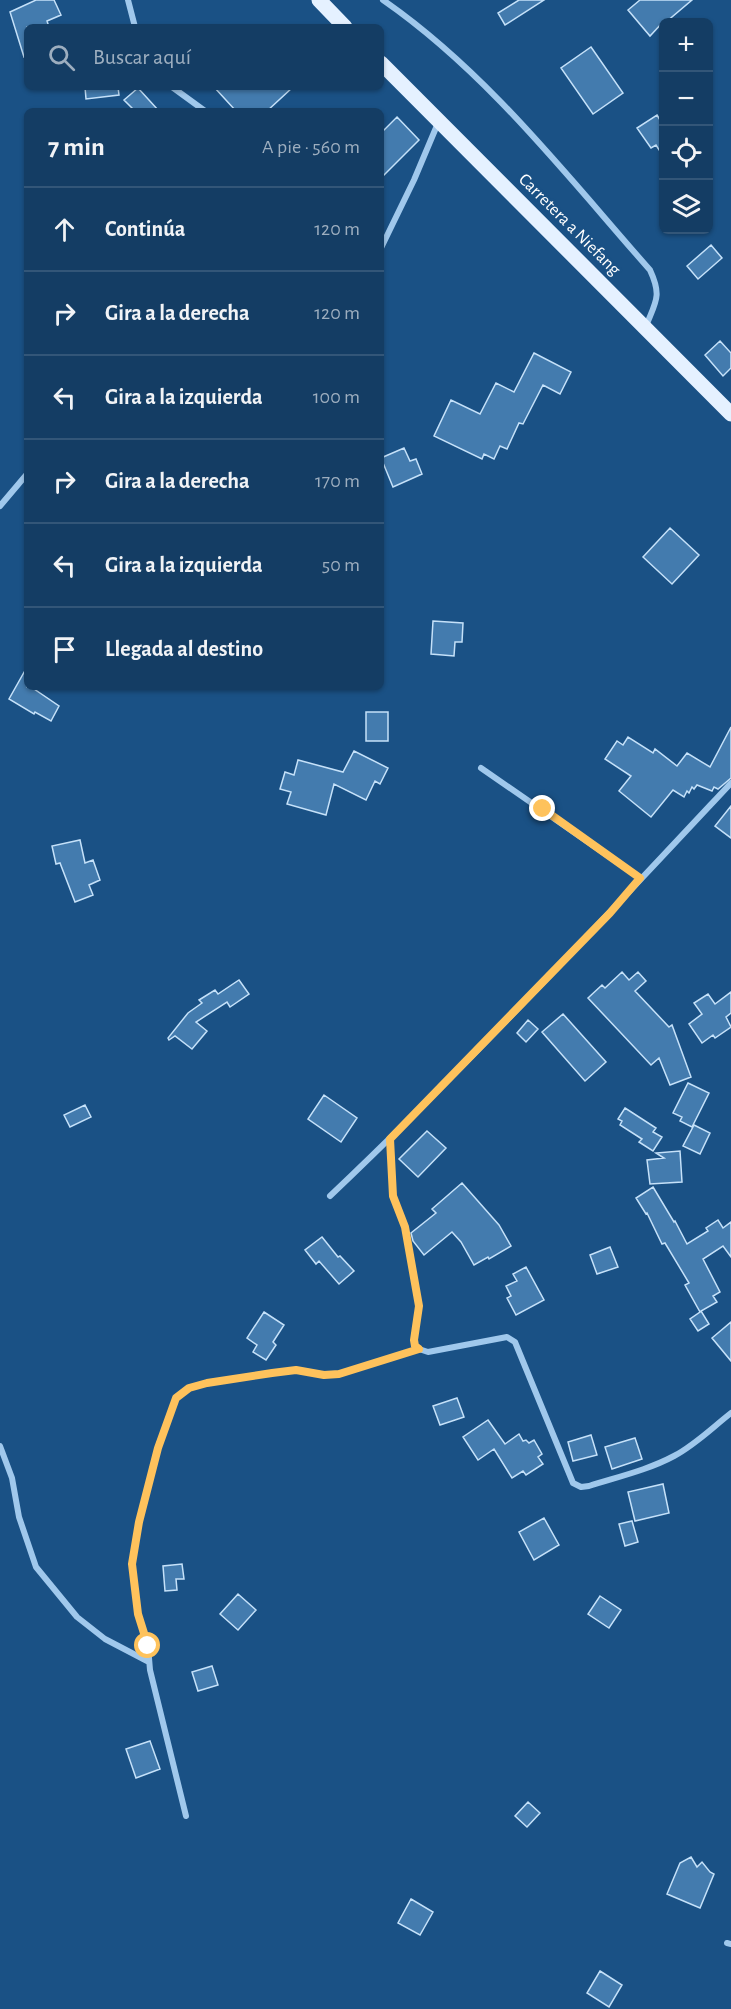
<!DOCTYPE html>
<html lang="es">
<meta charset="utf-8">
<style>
:root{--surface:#143d64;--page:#21486d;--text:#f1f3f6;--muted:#9daebf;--line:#335678}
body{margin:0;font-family:"Alegreya Sans",sans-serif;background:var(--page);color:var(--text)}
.controls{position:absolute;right:18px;top:18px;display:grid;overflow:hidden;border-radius:9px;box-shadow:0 2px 4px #0004}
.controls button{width:54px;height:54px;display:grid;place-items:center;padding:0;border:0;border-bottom:2px solid var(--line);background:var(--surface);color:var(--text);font:30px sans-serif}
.stop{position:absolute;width:18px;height:18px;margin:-14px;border:4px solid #fec25c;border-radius:50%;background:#fff}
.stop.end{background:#fec25c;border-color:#fff;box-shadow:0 2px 6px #0008}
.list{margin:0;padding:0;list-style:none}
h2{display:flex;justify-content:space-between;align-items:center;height:78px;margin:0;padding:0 24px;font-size:26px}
h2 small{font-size:20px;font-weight:400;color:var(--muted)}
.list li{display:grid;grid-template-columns:39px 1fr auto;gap:18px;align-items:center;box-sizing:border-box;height:84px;padding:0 24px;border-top:2px solid var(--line)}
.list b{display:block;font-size:22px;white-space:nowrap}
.list em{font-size:20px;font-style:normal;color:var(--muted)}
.icon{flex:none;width:33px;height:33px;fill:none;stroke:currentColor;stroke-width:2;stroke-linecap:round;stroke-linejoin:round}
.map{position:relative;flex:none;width:731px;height:2009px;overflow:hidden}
.search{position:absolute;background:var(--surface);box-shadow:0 2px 4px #0004;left:24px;top:24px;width:360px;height:66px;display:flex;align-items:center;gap:15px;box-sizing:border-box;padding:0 21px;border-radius:9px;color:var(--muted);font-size:22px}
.panel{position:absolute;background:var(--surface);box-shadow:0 2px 4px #0004;left:24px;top:108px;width:360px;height:582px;border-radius:9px}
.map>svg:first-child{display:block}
</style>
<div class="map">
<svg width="731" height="2009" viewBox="0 0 731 2009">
<rect width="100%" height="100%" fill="#1a5185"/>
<path fill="#437bae" stroke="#c5e1f9" stroke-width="1.5" d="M 36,0 L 54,0 L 61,15 L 47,21 L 49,27 L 27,27 L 27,56 L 24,57 L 10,12 Z
M 519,0 L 544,0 L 505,25 L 498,13 Z
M 640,0 L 692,0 L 666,22 L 663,22 L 650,36 L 628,10 Z
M 591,47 L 623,93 L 593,114 L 561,68 Z
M 85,87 L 118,87 L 119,95 L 86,99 Z
M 214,87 L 293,87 L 267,111 L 236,111 Z
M 138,88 L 159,111 L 135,111 L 124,100 Z
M 657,115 L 663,125 L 663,156 L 656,145 L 651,148 L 637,128 Z
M 397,117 L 419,140 L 381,178 L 381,133 Z
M 711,245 L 722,258 L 698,279 L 687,266 Z
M 720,341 L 731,353 L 731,368 L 723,376 L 705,355 Z
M 534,353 L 571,372 L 560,394 L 543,385 L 523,424 L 519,423 L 507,449 L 500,446 L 494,459 L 484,454 L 482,459 L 434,436 L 451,400 L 480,414 L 496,383 L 514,392 Z
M 404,448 L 410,461 L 416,459 L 422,474 L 393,487 L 381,458 Z
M 670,528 L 699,555 L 672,584 L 643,557 Z
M 433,621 L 463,623 L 462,642 L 455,642 L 454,656 L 431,654 Z
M 27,667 L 27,687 L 31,687 L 59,706 L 51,721 L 35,712 L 34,714 L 9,699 Z
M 366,712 L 388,712 L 388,741 L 366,741 Z
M 731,727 L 731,778 L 718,789 L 714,787 L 712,791 L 697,785 L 694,789 L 692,787 L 689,793 L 687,791 L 684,797 L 673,790 L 651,817 L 619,791 L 631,776 L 605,759 L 617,741 L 623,745 L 628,737 L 653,753 L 655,749 L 677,766 L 687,753 L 710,767 Z
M 354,751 L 388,768 L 380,784 L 375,781 L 366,800 L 334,784 L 326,815 L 287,804 L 291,792 L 280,789 L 285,772 L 294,775 L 298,760 L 343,772 Z
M 731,806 L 731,838 L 715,826 Z
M 80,840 L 85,863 L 93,860 L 100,880 L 89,885 L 93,895 L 75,902 L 60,863 L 56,864 L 52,846 Z
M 622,972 L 629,980 L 638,972 L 646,981 L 635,991 L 669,1027 L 672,1025 L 691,1077 L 670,1085 L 659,1058 L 651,1065 L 588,998 L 602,985 L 605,988 Z
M 239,980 L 249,994 L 230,1007 L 227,1002 L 196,1022 L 207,1031 L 192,1049 L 175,1036 L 169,1040 L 168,1038 L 188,1013 L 202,1003 L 199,1000 L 215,990 L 218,994 Z
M 731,992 L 731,1013 L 726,1017 L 731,1027 L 715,1038 L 713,1035 L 702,1043 L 689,1024 L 702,1014 L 694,1003 L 708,994 L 715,1004 Z
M 563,1014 L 606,1062 L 585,1081 L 542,1032 Z
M 528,1020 L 538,1029 L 526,1042 L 517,1033 Z
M 688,1083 L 709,1093 L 692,1127 L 680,1121 L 682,1117 L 673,1113 Z
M 324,1095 L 357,1118 L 341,1142 L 308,1119 Z
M 85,1105 L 91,1117 L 70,1127 L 64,1115 Z
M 625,1108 L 656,1128 L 653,1132 L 662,1137 L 653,1151 L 639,1142 L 642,1139 L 620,1125 L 622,1121 L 618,1119 Z
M 694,1125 L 710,1133 L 700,1154 L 683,1146 Z
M 427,1131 L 446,1148 L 418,1177 L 399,1159 Z
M 680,1151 L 682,1182 L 650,1184 L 647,1160 L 664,1158 L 656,1153 Z
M 462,1183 L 499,1225 L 511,1246 L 489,1259 L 488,1257 L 474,1265 L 461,1242 L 452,1232 L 424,1255 L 413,1241 L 411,1233 L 436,1213 L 432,1209 Z
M 653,1187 L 674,1222 L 675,1221 L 687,1244 L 708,1231 L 706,1228 L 718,1220 L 723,1228 L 731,1222 L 731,1257 L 723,1246 L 703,1259 L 720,1292 L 713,1296 L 717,1302 L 701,1311 L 709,1324 L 698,1331 L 690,1319 L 700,1312 L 685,1285 L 689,1283 L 665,1243 L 662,1244 L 647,1213 L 646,1214 L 636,1198 Z
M 322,1237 L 338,1257 L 340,1256 L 354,1271 L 339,1284 L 319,1261 L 316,1264 L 305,1250 Z
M 610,1247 L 618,1267 L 597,1274 L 590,1255 Z
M 526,1267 L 544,1300 L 516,1315 L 507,1298 L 511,1296 L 506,1286 L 517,1281 L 513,1274 Z
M 264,1312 L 284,1325 L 273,1342 L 276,1345 L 266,1360 L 253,1352 L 257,1345 L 247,1338 Z
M 731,1322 L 731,1361 L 712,1338 Z
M 457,1398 L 464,1417 L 440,1425 L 433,1406 Z
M 488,1420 L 505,1444 L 519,1434 L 523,1441 L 526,1440 L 529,1443 L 534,1440 L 542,1454 L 538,1457 L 543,1464 L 526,1475 L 523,1471 L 512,1478 L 494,1449 L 478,1460 L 463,1437 Z
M 591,1435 L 597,1455 L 573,1461 L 568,1442 Z
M 635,1438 L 642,1459 L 612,1469 L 605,1447 Z
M 663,1484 L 669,1513 L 635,1521 L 628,1492 Z
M 544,1518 L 559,1545 L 534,1560 L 519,1532 Z
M 632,1521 L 638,1542 L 625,1546 L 619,1524 Z
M 182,1564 L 184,1579 L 176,1579 L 177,1590 L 165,1591 L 163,1566 Z
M 238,1594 L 256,1610 L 238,1630 L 220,1614 Z
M 600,1596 L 621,1610 L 609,1628 L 588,1614 Z
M 212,1666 L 218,1685 L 198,1691 L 192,1672 Z
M 150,1741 L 160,1769 L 136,1778 L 126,1749 Z
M 528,1802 L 540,1813 L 527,1827 L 515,1816 Z
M 691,1857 L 697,1867 L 702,1862 L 710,1872 L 714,1874 L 700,1908 L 667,1894 L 680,1863 Z
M 411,1899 L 433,1912 L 420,1935 L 398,1923 Z
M 600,1971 L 622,1985 L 609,2007 L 587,1993 Z"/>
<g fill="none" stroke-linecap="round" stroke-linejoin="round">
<path stroke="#a0c8ec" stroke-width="6" d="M 128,0 L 135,27
M 383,0 C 487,72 567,176 650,270 C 662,296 656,301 646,326
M 172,87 L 205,111
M 381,248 L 414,180 L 438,123
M 0,506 L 27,474
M 481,768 L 640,878
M 390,1139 L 393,1196 L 405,1227 L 419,1306 L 414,1340 L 415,1346 L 419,1349
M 330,1196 C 469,1064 600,923 731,783
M 0,1446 L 12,1478 L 19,1517 L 36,1567 L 77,1617 L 105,1639 L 149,1662
M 186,1816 L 150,1670 L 148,1646 L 138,1614 L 132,1564 L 139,1522 L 158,1447 L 176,1398 L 189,1388 L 207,1383 L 272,1373 L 296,1370 L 324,1375 L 339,1374 L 419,1349 L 428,1352 L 507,1337 L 515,1342 L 573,1483 L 581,1487 L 589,1486 C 617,1477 648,1470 674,1456 C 695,1445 713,1427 731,1413
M 727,1943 L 731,1944"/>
<path stroke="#e5f1ff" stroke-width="15" d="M 319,0 L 345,27
M 381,63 L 731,414"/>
</g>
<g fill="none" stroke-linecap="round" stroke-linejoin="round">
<path stroke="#fec25c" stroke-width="8" d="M 148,1646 L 138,1614 L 132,1564 L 139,1522 L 158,1448 L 176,1398 L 189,1388 L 207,1383 L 272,1373 L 296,1370 L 324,1375 L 339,1374 L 419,1349 L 415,1346 L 414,1340 L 419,1306 L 405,1227 L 393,1196 L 390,1139 L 610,913 L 640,878 L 543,809"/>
</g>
<g text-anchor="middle" stroke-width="5" stroke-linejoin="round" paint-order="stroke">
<g font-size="18" fill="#fff" stroke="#1a5185">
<text transform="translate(570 224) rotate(45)" y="6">Carretera a Niefang</text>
</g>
</g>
</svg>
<div class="controls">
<button>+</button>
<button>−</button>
<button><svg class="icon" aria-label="locate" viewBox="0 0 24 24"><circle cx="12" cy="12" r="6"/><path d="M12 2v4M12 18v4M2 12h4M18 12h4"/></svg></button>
<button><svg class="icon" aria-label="layers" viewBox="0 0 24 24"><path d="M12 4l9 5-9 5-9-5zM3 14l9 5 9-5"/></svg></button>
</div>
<div class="stop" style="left:148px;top:1646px"></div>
<div class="stop end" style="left:543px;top:809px"></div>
<div class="search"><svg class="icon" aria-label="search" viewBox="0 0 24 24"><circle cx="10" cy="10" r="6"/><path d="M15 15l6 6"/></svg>Buscar aquí</div>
<section class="panel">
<h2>7 min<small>A pie · 560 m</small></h2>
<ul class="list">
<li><svg class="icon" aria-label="ahead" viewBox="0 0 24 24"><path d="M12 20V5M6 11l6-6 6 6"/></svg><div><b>Continúa</b></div><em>120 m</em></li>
<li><svg class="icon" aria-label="right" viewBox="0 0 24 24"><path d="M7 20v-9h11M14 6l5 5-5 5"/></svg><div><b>Gira a la derecha</b></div><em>120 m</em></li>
<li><svg class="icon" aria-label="left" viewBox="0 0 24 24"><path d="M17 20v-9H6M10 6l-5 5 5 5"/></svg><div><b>Gira a la izquierda</b></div><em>100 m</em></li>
<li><svg class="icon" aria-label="right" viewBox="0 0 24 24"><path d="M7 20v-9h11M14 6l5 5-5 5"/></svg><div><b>Gira a la derecha</b></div><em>170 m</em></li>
<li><svg class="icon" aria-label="left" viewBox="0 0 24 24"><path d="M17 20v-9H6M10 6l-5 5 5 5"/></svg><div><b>Gira a la izquierda</b></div><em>50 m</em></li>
<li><svg class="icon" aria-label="arrive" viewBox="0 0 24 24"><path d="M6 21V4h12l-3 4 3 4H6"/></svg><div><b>Llegada al destino</b></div></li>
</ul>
</section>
</div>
